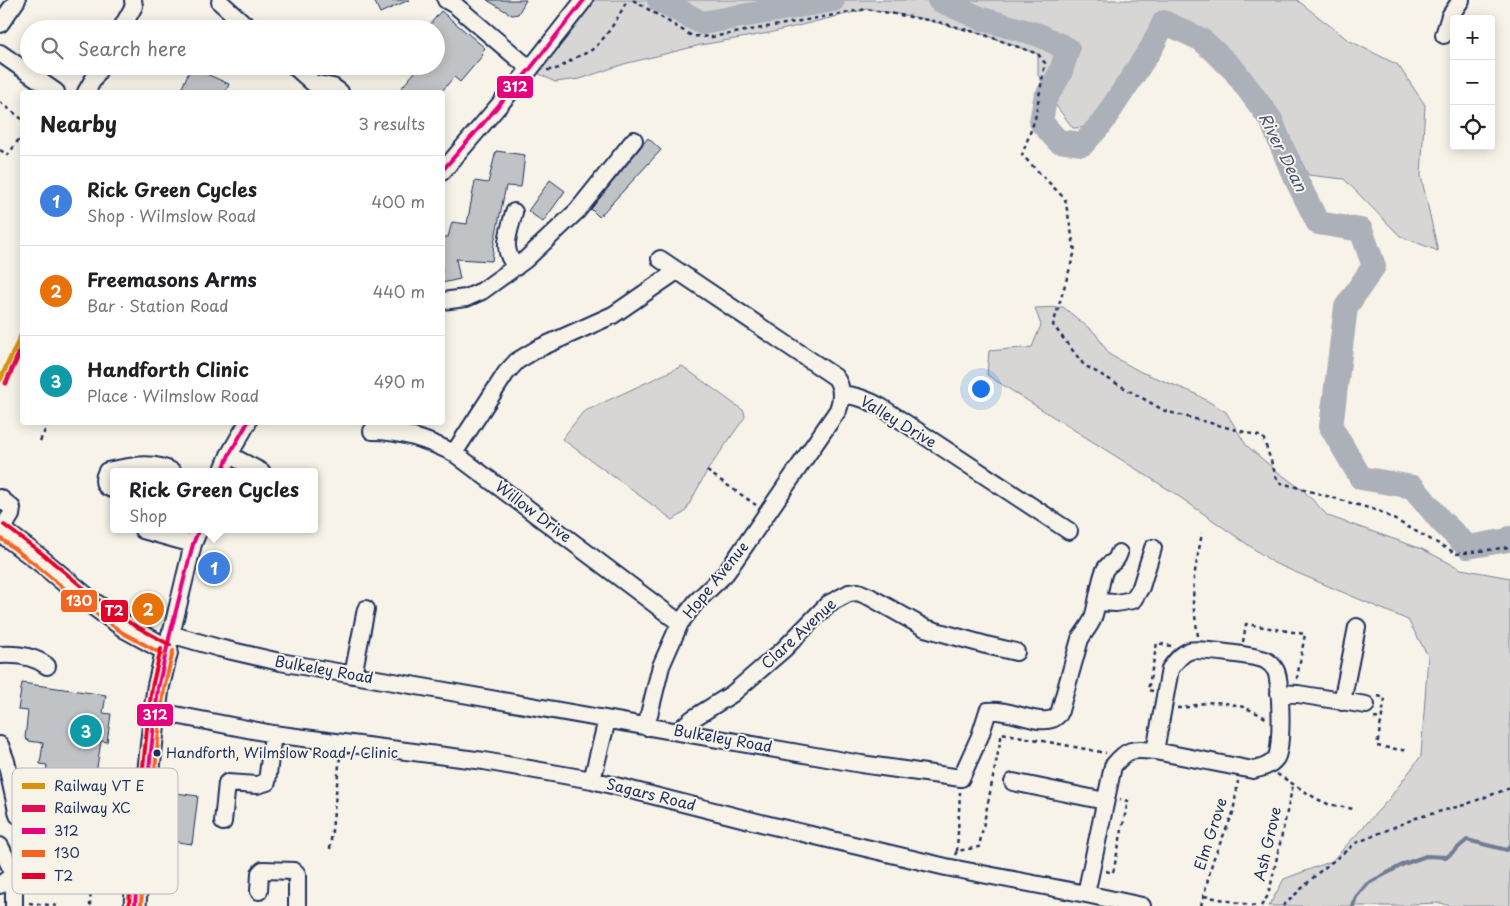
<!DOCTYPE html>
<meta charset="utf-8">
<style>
:root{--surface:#fff;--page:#f2f2f2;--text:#202124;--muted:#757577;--line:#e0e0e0;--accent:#7c3aed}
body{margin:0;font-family:"Playpen Sans",sans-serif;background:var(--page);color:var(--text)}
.controls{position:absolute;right:15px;top:15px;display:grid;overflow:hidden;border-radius:5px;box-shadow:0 2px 12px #0003}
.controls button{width:45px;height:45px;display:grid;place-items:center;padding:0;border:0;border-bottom:1px solid var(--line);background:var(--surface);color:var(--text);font:25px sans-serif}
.you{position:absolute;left:980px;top:388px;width:18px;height:18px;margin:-12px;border:4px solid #fff;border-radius:50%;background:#1a73e8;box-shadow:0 0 0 8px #1a73e833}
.badge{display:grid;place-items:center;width:32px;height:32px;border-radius:50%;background:var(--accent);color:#fff;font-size:16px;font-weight:700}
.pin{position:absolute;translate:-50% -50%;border:2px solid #fff;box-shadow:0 1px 5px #0006}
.popup{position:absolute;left:110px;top:468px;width:208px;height:65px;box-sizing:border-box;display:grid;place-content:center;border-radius:5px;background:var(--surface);filter:drop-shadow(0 1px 4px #0005);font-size:16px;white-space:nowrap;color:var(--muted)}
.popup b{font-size:19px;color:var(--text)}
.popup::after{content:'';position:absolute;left:50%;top:100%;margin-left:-10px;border:10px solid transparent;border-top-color:var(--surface)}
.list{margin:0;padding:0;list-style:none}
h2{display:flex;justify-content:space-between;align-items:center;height:65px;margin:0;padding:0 20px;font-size:21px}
h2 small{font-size:16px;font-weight:400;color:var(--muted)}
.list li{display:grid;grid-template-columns:32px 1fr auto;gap:15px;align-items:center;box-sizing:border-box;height:90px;padding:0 20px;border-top:1px solid var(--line)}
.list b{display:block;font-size:19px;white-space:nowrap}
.list p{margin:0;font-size:16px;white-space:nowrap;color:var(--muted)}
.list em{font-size:16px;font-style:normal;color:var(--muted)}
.icon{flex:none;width:28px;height:28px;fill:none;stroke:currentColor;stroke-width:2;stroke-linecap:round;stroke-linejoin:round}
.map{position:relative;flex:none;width:1510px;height:906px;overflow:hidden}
.search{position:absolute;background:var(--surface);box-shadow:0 2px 12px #0003;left:20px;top:20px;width:425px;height:55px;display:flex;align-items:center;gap:12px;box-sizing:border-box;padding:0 18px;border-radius:28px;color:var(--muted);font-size:19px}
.panel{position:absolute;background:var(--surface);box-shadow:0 2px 12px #0003;left:20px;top:90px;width:425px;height:335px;border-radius:5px}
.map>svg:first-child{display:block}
</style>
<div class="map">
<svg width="1510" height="906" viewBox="0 0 1510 906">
<rect width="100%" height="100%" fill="#f7f3e8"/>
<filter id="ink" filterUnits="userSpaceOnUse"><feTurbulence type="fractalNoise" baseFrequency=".02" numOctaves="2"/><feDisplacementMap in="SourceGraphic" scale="10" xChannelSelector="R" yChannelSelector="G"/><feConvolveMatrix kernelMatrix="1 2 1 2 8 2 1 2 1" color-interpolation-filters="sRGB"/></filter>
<g filter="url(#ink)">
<path fill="#d7d6d4" stroke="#798299" d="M 584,0 L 1297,0 L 1348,40 L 1398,65 L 1425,105 L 1421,176 L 1438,251 L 1400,236 L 1344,179 L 1308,175 L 1275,108 L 1211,33 L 1157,14 L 1099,127 L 1073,128 L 1057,107 L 1038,75 L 1038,54 L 982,34 L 915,17 L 867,9 L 769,33 L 701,45 L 624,64 L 580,79 L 555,82 L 530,69 Z
M 1063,307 L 1095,333 L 1110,355 L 1141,372 L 1194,393 L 1226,412 L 1246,445 L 1274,469 L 1304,491 L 1328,516 L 1422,549 L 1461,569 L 1510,578 L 1510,906 L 1450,906 L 1441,903 L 1412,904 L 1407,906 L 1269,906 L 1284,879 L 1332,861 L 1389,799 L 1421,756 L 1428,656 L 1408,620 L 1274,563 L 1174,493 L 987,375 L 989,351 L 1032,347 L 1041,325 L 1035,308 Z
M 682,366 L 744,411 L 745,417 L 707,471 L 685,512 L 673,520 L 562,439 L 583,412 Z"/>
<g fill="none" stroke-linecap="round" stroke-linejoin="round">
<path stroke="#727c95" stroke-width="4" d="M 1353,906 L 1356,897 L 1367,884 L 1404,864 L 1426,856 L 1447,857 L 1467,840 L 1507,850 L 1510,847"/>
<path stroke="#acb0b9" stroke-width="24" d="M 659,0 L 702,23 L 833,0
M 939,0 L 982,19 L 1039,35 L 1068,49 L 1060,74 L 1045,99 L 1041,122 L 1058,141 L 1083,144 L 1102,123 L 1152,47 L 1164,22 L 1202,40 L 1234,70 L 1271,120 L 1292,171 L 1318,223 L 1361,230 L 1374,266 L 1346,307 L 1331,427 L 1361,478 L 1413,487 L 1441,521 L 1468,547 L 1508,540 L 1510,538"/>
</g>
<path fill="#c0c3c5" stroke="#1b2f5e" d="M 374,0 L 409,0 L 380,13 Z
M 487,0 L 526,0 L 518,14 L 512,15 Z
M 441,11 L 485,48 L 481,53 L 483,55 L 460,82 L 454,77 L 441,92 L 398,92 L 420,66 L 436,66 L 436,29 L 426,29 Z
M 191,67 L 229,84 L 226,92 L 180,92 Z
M 648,138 L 661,150 L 599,217 L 591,209 Z
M 496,151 L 525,155 L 521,187 L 506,186 L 494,243 L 492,261 L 456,259 L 460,279 L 442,283 L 442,237 L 448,237 L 452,222 L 467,224 L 475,181 L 488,183 Z
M 550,180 L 565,191 L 543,222 L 528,211 Z
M 22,683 L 106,695 L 103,713 L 111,714 L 107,742 L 101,741 L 87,833 L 71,831 L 73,821 L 40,816 L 47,765 L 40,764 L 43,743 L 28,741 L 25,738 L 28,711 L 18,710 Z
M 168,792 L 198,796 L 192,844 L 162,840 Z"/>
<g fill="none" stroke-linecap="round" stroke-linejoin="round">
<defs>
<path id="minor" d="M 446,0 L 455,5 L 530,69
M 220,2 L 250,29
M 0,24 L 17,0
M 121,29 L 134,6 L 133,0
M 1444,35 L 1450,16 L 1461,0
M 0,53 L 56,92
M 294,66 L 313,83 L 333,87 L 340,92
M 86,92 L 101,66
M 442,172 L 530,69 L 584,0
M 514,212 C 509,234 500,248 516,267
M 442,301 L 466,298 L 482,291 L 525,260 L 577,211 L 634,140
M 841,394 C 857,396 866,399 881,407 L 1069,531
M 372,431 C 402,431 427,440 454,453 L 680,623
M 454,453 L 506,373 L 517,361 L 537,349 L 613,315 L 677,271
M 229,455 L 262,472
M 222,472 L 229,455 L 248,422
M 114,489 C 103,488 102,480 107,471 C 129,467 152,460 173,472
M 0,498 L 12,508 L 11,515 L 1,531
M 143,530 L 193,544
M 1098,602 L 1116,603 L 1133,600 L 1141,587 L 1153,548
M 170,634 L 219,648 L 280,662 L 861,764 L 961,778 L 980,736 L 988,711 C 1008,708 1036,725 1052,719 C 1055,718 1057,716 1059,714 L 1080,639 C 1084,632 1090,626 1093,618 C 1097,607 1101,574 1106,568 C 1112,560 1115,565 1119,553
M 169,643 L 193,544 L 199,529
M 0,655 C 17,654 34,656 47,666
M 353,675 L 366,609
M 1279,693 L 1298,694 L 1366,705
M 1342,702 L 1357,627
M 155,711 L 273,734 L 484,761 L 592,780 L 769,825 L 946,867 L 1086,894 L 1142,906
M 646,727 L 661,666 L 680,623 L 696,602 L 726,573 L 735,560 L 838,410 C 842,399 843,387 835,377 L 660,259
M 678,731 L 692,719 L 732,694 L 784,649 L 828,604 L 849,593 L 858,592 L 870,597 L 925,628 L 986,645 L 1016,652
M 0,745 L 6,761 L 18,815
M 592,780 L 607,720
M 1013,782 L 1105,801
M 223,822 L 227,783 L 257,785 L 267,782 L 273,734
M 0,846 L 14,874 L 14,906
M 0,885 L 14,874 L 78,851 L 128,841 L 139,842
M 259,891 L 260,873 L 263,870 L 294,871 L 297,874 L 297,906
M 1086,894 L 1113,766 C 1128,748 1132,749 1155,751 L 1170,669 C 1175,662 1181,654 1189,651 C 1198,648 1256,656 1265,660 C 1269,662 1274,667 1276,671 C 1281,682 1283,748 1276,758 C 1270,766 1262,768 1253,770 L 1155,751"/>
<path id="major" d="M 0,530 L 40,560 L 88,600 L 127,628 L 167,650 L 158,688 L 155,711 L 148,778 L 139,842 L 135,906"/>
</defs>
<use href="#minor" stroke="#1b2f5e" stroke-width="20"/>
<use href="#major" stroke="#1b2f5e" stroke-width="25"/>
<path stroke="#1b2f5e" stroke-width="2.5" stroke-dasharray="4 4" stroke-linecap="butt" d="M 633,0 L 692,36 L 712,37 L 867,9 L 938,22 L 982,34 L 1038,54 L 1045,63 L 1035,119 L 1022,155 L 1065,199 L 1075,251 L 1053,325 L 1084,365 L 1165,411 L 1263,437 L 1278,482 L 1379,511 L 1457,554 L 1510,547
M 547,70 C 560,70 565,64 575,58 C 580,55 585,54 590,51 C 604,42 620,15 627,0
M 0,102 L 22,119
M 0,150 L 8,155 L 22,135
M 40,441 L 49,422
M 707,471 L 756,505
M 1198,636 L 1193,603 L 1194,577 L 1202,533
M 1243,642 L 1246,624 L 1305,634 L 1297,678 L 1295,678
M 1153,691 L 1148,690 L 1157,643 L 1171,646
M 1378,696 L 1385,698 L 1377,746 L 1408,751
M 1177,708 C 1187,708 1195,705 1204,703 C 1227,700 1249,707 1267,719
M 1374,718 L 1381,719
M 1277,774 L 1317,799 L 1328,804 L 1354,809
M 330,849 L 340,756
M 957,851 L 960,792
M 955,855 L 957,851 L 979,847 L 1002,733 L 1106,753
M 83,864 L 91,885 L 90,906
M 1106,871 L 1113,873 L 1128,801 L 1120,799
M 1204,896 L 1255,906
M 29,903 L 59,906
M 1201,906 L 1213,860 L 1233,813 L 1238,781
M 1261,906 L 1267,897 L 1271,884 L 1293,785
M 1283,906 L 1318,873 L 1356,843 L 1416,818 L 1464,805 L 1510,788"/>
<use href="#minor" stroke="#f7f3e8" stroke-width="16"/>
<use href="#major" stroke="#f7f3e8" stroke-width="21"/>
<defs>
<path id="bus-1" d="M 442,171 L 530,69 L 584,0
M 222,472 L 229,455 L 248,422
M 135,906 L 139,842 L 148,778 L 158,688 L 170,634 L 193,544 L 199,529"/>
<path id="bus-2" d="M 0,538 L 36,565 L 84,605 L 123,633 L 164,655
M 141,906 L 145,843 L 154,779 L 161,712 L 164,689 L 173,651"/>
<path id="bus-3" d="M 4,525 L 44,555 L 92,595 L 130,623 L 170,645
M 129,906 L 133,841 L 142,777 L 149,710 L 152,687 L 161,649"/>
</defs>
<use href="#bus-1" stroke="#f7f3e8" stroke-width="8"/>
<use href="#bus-2" stroke="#f7f3e8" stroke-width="8"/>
<use href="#bus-3" stroke="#f7f3e8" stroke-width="8"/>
<use href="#bus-1" stroke="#e5007d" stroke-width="4"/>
<use href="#bus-2" stroke="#f26522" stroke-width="4"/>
<use href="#bus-3" stroke="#e4002b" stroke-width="4"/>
<defs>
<path id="rail-1" d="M 0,380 L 22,334"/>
<path id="rail-2" d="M 6,383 L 22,347"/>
</defs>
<use href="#rail-1" stroke="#f7f3e8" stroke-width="9"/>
<use href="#rail-2" stroke="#f7f3e8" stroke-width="9"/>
<use href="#rail-1" stroke="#d6940e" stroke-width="5"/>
<use href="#rail-2" stroke="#df0d52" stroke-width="5"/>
</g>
</g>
<circle fill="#1b2f5e" stroke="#f7f3e8" stroke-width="2" cx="157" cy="753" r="4.5"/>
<g text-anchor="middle" stroke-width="4" stroke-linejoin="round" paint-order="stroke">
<g font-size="14" fill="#1b2f5e" stroke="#f7f3e8" text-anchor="start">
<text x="166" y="758">Handforth, Wilmslow Road / Clinic</text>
</g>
<g font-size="15" fill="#1b2f5e" stroke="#f7f3e8">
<text transform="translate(898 422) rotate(31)" y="5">Valley Drive</text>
<text transform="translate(533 512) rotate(37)" y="5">Willow Drive</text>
<text transform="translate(716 580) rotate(-51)" y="5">Hope Avenue</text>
<text transform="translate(799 634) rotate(-43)" y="5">Clare Avenue</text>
<text transform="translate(324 670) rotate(10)" y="5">Bulkeley Road</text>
<text transform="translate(723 739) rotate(10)" y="5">Bulkeley Road</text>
<text transform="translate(651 795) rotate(14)" y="5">Sagars Road</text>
<text transform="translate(1211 834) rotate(-72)" y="5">Elm Grove</text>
<text transform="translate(1268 844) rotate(-77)" y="5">Ash Grove</text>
</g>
<g font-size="16" font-style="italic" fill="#465679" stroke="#f7f3e8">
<text transform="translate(1283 152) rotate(63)" y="6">River Dean</text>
</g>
</g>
<rect x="12" y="768" width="166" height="126" rx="8" fill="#f7f3e8" stroke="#b5b8bf" stroke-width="1"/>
<rect x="22" y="783" width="23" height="6" fill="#d6940e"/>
<rect x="22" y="805" width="23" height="7" fill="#df0d52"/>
<rect x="22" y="828" width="23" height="6" fill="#e5007d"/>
<rect x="22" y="850" width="23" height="7" fill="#f26522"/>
<rect x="22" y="873" width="23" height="6" fill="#e4002b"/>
<g font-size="14" fill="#1b2f5e">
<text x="54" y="791">Railway VT E</text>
<text x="54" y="813">Railway XC</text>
<text x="54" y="836">312</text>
<text x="54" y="858">130</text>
<text x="54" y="881">T2</text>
</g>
<g stroke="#f7f3e8" stroke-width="2">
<rect x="496" y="75" width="38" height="24" rx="5" fill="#e5007d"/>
<rect x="60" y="589" width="38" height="24" rx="5" fill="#f26522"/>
<rect x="100" y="599" width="29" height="24" rx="5" fill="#e4002b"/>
<rect x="136" y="703" width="38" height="24" rx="5" fill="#e5007d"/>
</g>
<g font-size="14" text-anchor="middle" font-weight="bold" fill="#fff">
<text x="515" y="92">312</text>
<text x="79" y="606">130</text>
<text x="114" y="616">T2</text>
<text x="155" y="720">312</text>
</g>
</svg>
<div class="controls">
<button>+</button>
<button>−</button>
<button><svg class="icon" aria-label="locate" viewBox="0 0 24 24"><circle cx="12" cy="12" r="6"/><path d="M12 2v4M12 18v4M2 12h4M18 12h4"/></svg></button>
</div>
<div class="you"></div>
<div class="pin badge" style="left:214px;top:568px;background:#3f7fe0">1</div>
<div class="popup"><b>Rick Green Cycles</b>Shop</div>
<div class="pin badge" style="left:148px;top:609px;background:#e8710a">2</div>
<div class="pin badge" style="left:86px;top:731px;background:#0f9aa8">3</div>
<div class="search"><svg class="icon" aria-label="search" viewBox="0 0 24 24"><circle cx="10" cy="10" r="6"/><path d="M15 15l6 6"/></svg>Search here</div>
<section class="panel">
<h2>Nearby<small>3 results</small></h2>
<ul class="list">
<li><span class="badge" style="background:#3f7fe0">1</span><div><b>Rick Green Cycles</b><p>Shop · Wilmslow Road</p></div><em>400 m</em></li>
<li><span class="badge" style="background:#e8710a">2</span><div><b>Freemasons Arms</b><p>Bar · Station Road</p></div><em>440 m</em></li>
<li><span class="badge" style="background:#0f9aa8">3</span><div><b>Handforth Clinic</b><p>Place · Wilmslow Road</p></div><em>490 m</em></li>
</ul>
</section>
</div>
